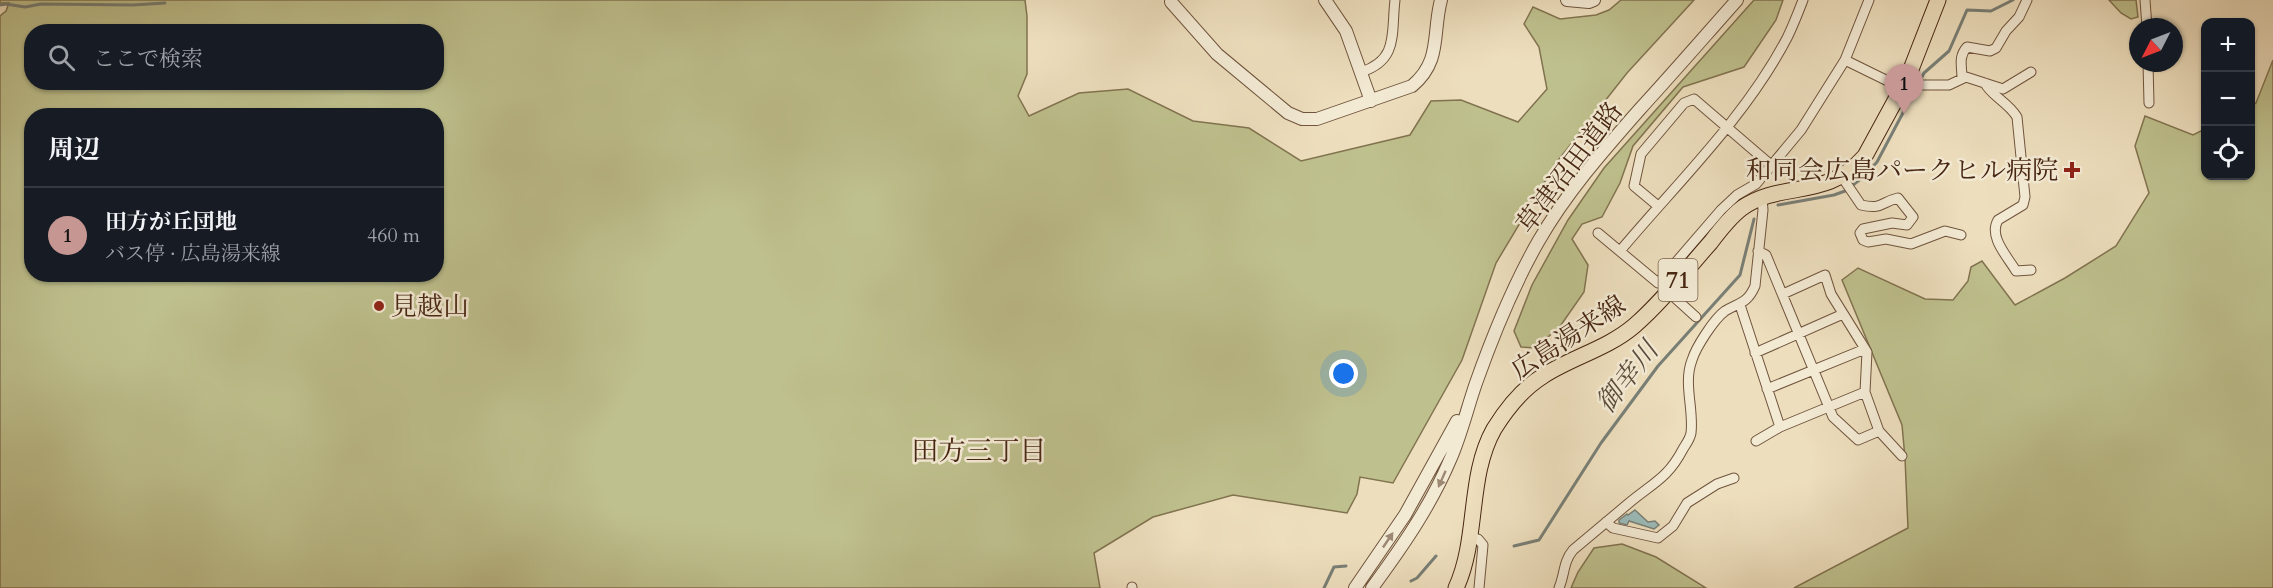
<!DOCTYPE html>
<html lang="ja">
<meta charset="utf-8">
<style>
:root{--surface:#171b24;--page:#20242c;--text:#f1f3f6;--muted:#9ea1a6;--line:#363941;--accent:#c59692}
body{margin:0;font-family:Cardo,"Noto Serif JP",serif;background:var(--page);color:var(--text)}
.controls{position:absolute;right:18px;top:18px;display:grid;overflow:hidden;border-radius:12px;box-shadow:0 2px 4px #0004}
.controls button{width:54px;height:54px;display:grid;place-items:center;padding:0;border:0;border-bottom:2px solid var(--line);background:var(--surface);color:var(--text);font:30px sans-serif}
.compass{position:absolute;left:2129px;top:18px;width:54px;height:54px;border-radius:50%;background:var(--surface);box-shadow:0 2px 4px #0004;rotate:228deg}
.you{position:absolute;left:1344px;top:374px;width:21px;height:21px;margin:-15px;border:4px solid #fff;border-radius:50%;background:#1a73e8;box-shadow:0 0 0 9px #1a73e833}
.badge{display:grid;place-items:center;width:39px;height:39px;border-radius:50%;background:var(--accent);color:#111;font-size:20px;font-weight:700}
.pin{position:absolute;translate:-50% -50px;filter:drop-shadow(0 2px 3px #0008)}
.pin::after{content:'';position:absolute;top:32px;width:21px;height:18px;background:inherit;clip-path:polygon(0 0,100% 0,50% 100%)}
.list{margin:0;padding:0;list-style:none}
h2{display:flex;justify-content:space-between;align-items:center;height:78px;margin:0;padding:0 24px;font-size:26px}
h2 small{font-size:20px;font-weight:400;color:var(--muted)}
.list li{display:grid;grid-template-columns:39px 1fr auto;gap:18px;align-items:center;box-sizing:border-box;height:96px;padding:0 24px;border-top:2px solid var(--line)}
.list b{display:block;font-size:22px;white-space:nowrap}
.list p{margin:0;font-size:20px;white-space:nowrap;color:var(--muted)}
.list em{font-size:20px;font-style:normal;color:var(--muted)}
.icon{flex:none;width:33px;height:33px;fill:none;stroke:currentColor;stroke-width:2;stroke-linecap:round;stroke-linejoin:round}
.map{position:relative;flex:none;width:2273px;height:588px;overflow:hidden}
.search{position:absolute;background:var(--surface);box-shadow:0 2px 4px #0004;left:24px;top:24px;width:420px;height:66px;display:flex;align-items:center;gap:15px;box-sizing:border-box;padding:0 21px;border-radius:24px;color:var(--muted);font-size:22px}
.panel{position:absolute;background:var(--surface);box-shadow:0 2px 4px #0004;left:24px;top:108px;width:420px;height:174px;border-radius:24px}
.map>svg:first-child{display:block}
</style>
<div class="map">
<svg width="2273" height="588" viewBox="0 0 2273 588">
<rect width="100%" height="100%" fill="#eddebd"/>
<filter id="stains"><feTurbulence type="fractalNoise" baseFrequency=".00333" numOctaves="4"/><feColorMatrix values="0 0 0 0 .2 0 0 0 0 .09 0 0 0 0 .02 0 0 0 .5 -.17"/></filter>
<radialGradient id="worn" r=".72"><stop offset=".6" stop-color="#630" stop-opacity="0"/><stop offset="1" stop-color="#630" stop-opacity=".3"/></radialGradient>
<path fill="#bec08d" stroke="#827350" stroke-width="1.5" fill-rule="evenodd" d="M 0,0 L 1025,0 L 1027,16 L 1027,74 L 1018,96 L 1029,116 L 1079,93 L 1128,89 L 1193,121 L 1249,128 L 1301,161 L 1410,135 L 1431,101 L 1461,100 L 1518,122 L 1547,89 L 1539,47 L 1524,24 L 1533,7 L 1560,19 L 1596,15 L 1609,10 L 1621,0 L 1694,0 L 1627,73 L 1556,163 L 1496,263 L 1462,360 L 1393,483 L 1360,477 L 1357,494 L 1347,513 L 1233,495 L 1153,517 L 1094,553 L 1100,588 L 0,588 L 0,16 L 6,11 L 9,3 L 0,3 ZM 32,32 L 436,32 L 436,82 L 32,82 ZM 32,116 L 436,116 L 436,274 L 32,274 Z
M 1754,0 L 1783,0 L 1776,20 L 1744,67 L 1683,87 L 1633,146 L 1620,183 L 1602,217 L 1582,224 L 1572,239 L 1588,265 L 1584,292 L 1561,325 L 1536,348 L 1521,347 L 1514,331 L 1532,285 L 1568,220 L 1604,168 Z
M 2109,0 L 2136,0 L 2138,17 L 2131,19 L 2121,13 Z
M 2273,60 L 2273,588 L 1794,588 L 1908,528 L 1905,458 L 1902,425 L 1842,280 L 1858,268 L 1925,299 L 1953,300 L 1968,281 L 1971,267 L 1982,261 L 2015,305 L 2065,278 L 2116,246 L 2149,193 L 2135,146 L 2145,116 L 2193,135 L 2205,129 L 2206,176 L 2250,176 L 2251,106 L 2256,103 Z
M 1622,544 L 1656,557 L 1706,588 L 1571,588 L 1578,572 L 1594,548 Z"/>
<path fill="#9bbbb9" stroke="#797f76" stroke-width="1.5" d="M 1635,510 L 1648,522 L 1655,521 L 1659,525 L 1654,529 L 1629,521 L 1627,525 L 1619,523 L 1619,520 L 1627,514 L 1628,515 Z"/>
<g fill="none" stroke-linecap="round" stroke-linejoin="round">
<path stroke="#797f76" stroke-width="3" d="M 0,5 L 6,4 L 25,7 L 41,4 L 133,5 L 165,3
M 1778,205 L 1834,195 L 1845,191 L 1862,178 L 1877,162 L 1924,73 L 1949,51 L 1967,10 L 1991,11 L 2013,0
M 1514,546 L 1539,540 L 1601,443 L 1658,366 L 1740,275 L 1754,219
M 1411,581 L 1417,578 L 1436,556
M 1324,588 L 1334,567 L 1346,566"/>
<defs>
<path id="minor" d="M 2145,0 L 2147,27
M 1845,60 L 1902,88
M 2148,63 L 2149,103
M 1361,72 C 1399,60 1391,33 1395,0
M 1908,77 L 1921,85 L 1949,85 L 1966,77 L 2003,89 L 2031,72
M 1962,78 C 1962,66 1958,57 1967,47 L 1990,51 L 1996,48 L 2006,31 L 2019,17 L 2027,0
M 1985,83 C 1990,95 2008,102 2017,117 L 2025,197 L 2023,205 L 1998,220 C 1988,237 2008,257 2016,271 L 2031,270
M 1842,177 L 1861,205 C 1882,210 1881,202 1898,198 L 1913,217 L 1907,225 L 1892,223 L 1863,229 L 1860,233 L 1863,240 L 1868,242 L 1886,239 L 1911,244 L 1945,231 L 1961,235
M 1658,206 L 1634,186 L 1641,154 L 1684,103 L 1694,99 L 1772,166
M 1598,233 L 1658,283 L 1721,210 L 1737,195 L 1756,184 L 1801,130 L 1845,60 L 1869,0
M 1620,251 C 1677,183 1745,118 1787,38 C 1793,26 1798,13 1803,0
M 1758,251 L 1766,255 L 1833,417 L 1858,440 L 1879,431
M 1783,294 L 1825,275 L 1831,294 L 1867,352 L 1865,392 L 1879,431 L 1902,456
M 1675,298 L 1696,317
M 1740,305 L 1780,427
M 1755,353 L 1843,314
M 1767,389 L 1865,349
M 1756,441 L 1780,427 L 1865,392
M 1606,522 L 1613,528 L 1658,538 L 1673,526 L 1687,503 L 1717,484 L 1734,478
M 1471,537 L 1478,539 L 1483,545 L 1479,588
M 1132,588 L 1132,587
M 1559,588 C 1565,574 1563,562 1573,550 C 1592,534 1610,519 1629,503 C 1653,483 1668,478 1683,449 C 1686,444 1690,439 1691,433 C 1694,409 1683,383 1692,360 C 1696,347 1714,319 1725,311 C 1740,302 1747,304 1755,286 L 1763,210 L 1762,198"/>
<path id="tertiary" d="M 1325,0 L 1346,31 L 1371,101
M 1567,0 L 1589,2 L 1594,0
M 1171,2 L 1217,54 L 1288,113 L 1302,119 L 1317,119 L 1412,86 C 1442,61 1432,34 1441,0
M 1355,588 L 1405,515 L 1457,421
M 1372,588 C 1402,547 1430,507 1450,460 C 1461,435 1467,409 1476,383 C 1493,335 1513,286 1538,242 C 1566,193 1603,151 1640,109 C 1673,73 1705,36 1737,0"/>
<path id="primary" d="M 1456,588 C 1479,538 1467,477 1494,429 C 1507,408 1522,389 1543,376 C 1572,357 1607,349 1634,326 C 1663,301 1686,270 1711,242 C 1720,230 1730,217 1742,208 C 1782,180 1826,201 1865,156 L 1908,77 L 1938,0"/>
</defs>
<use href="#minor" stroke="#70543d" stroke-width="11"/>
<use href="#tertiary" stroke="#70543d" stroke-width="14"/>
<use href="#primary" stroke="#472612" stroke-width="17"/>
<use href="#minor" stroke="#f3ead4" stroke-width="9"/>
<use href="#tertiary" stroke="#f3ead4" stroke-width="12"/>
<use href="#primary" stroke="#eddebd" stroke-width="15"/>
</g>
<defs><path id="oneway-solid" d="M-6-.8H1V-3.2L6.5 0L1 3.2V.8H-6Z" transform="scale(1.5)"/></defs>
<g fill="#9d8873">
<use href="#oneway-solid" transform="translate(1442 479) rotate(114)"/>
<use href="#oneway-solid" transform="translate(1388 540) rotate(-56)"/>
</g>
<g fill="#8f2418" stroke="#f3ead4" stroke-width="2">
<path d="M2069 161h6v6h6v6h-6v6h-6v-6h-6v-6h6z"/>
<circle cx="379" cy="306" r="6"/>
</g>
<g text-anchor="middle" stroke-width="5" stroke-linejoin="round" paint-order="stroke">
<rect fill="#f3ead4" stroke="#7b614c" stroke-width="1.5" x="1658.5" y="259" width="39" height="42" rx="4.5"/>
<g font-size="24" font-weight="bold" fill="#472612">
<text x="1678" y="288">71</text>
</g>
<g font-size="26" fill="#472612" stroke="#f3ead4">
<text transform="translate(1569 167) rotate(-53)" y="9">草津沼田道路</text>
<text transform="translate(1568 337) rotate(-33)" y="9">広島湯来線</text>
</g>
<g font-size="26" fill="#472612" stroke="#f3ead4" text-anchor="end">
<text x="2058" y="179">和同会広島パークヒル病院</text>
<text x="391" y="315" text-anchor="start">見越山</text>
</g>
<g font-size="27" font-style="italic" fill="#5c4b3c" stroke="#f3ead4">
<text transform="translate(1627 377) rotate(-52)" y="9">御幸川</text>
</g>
<g font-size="27" fill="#472612" stroke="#f3ead4">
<text x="979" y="460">田方三丁目</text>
</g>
</g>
<rect width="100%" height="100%" filter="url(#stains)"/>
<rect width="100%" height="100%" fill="url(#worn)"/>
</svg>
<div class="controls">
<button>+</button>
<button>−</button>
<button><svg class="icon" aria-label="locate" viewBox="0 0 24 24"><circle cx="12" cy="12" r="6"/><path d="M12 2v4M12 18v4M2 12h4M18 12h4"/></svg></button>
</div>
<svg class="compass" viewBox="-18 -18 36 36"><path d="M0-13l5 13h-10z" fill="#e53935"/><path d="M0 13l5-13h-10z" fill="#9ea1a6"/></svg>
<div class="you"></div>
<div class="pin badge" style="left:1904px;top:114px">1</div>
<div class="search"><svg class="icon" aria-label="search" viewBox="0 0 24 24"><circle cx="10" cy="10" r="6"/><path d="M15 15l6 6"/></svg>ここで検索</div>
<section class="panel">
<h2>周辺<small></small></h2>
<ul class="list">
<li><span class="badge">1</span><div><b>田方が丘団地</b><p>バス停 · 広島湯来線</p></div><em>460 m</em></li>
</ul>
</section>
</div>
